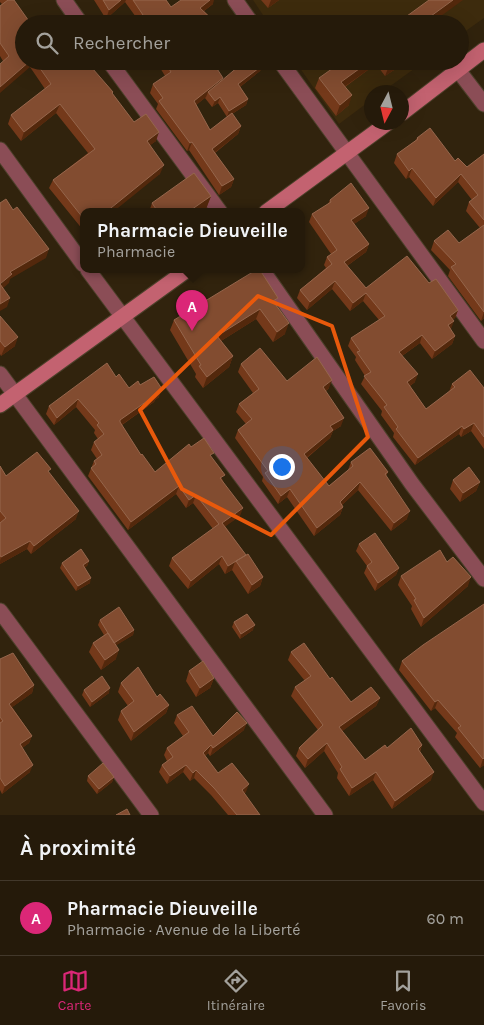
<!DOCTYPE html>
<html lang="fr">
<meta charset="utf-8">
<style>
:root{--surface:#251a0a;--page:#2d2313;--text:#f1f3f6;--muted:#a3a19c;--line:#42382b;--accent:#db2777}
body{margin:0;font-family:Karla,sans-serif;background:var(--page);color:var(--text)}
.compass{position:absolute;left:364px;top:85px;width:45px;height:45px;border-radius:50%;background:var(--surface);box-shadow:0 5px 20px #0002;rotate:187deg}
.you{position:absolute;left:281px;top:466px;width:18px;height:18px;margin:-12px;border:4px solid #fff;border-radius:50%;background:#1a73e8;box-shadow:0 0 0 8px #1a73e833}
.badge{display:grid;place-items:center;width:32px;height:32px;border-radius:50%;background:var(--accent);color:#fff;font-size:16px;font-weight:700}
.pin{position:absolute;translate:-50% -41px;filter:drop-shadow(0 1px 2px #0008)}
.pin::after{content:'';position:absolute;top:26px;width:18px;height:15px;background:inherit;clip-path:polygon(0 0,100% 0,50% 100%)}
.popup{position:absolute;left:80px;top:208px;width:225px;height:65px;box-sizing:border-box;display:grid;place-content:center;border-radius:10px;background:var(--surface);filter:drop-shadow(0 1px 4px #0005);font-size:16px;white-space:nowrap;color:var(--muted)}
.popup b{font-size:19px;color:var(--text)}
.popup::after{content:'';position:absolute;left:50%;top:100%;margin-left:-10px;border:10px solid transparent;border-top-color:var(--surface)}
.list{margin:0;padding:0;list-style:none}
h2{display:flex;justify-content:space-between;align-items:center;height:65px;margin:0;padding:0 20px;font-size:21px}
h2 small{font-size:16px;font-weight:400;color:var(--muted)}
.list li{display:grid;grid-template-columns:32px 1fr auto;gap:15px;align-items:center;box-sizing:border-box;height:75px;padding:0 20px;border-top:1px solid var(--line)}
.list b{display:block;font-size:19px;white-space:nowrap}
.list p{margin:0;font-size:16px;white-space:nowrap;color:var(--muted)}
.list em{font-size:16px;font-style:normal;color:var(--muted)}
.icon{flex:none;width:28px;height:28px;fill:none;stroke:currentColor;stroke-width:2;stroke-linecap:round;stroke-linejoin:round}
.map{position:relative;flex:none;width:484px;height:815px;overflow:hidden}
.search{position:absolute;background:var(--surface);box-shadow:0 5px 20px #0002;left:15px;right:15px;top:15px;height:55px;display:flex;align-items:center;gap:12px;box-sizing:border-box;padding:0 18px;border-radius:28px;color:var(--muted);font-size:19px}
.sheet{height:140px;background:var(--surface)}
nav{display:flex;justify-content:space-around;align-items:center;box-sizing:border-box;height:70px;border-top:1px solid var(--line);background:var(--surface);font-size:14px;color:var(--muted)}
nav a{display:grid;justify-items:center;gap:2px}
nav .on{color:var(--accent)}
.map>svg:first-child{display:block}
</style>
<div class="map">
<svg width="484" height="815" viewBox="0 0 484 815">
<rect width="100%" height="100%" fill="#31230d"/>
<path fill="#3d2b0d" d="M 253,0 L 484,0 L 484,18 L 460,35 L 460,24 L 269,24 Z
M 295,61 L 425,61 L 382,92 L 372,92 L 371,100 L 339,124 Z"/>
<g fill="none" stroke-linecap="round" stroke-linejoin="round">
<defs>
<path id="street" d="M 64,0 L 81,24
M 235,0 L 252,24
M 109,61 L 220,212
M 280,61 L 484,341
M 458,70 L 484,104
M 0,150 L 83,264
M 88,270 L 484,803
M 262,270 L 412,484 L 484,579
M 0,374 L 325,815
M 0,611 L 151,815"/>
<path id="secondary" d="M 402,113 L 484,50
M 266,212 L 389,122
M 0,405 L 187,270"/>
</defs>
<use href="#street" stroke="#4d402b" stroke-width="17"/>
<use href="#secondary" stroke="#4d402b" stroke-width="17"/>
<use href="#street" stroke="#8b4d56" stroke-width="15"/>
<use href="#secondary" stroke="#c36270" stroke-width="15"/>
</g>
<path fill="#74391a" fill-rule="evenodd" d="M 0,0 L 14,0 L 24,61 L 86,61 L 134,122 L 156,141 L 150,145 L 160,174 L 83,212 L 83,230 L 49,188 L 53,180 L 88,153 L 56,113 L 21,141 L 8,124 L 11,115 L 45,89 L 30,67 L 3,61 L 0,56 L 0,6 L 2,4 L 0,2 Z
M 94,0 L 166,0 L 171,7 L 213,4 L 204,11 L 217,24 L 141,24 L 125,2 L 106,19 Z
M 261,0 L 279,0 L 268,8 Z
M 156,61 L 212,61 L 222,80 L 263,65 L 260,71 L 240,87 L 248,99 L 246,105 L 232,114 L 241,126 L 238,134 L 215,153 L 234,179 L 231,187 L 219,195 L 189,150 L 187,151 L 156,109 L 158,104 L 150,93 L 153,84 L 165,76 ZM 206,97 L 205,98 L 212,107 L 218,103 L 227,117 L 210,130 L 196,105 Z
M 343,61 L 404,61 L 403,64 L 385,76 L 376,64 L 345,87 L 349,105 L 336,116 L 315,88 L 319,78 Z
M 417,138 L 455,161 L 467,167 L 484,154 L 484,318 L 481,321 L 448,276 L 450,270 L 431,250 L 434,241 L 459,243 L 480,228 L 466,211 L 469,202 L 472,200 L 458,182 L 433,206 L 409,177 L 406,179 L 394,163 L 397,154 L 415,141 Z
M 211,196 L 206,209 L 202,212 L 149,212 L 152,203 Z
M 330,200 L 366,216 L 354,224 L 369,244 L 366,252 L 347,266 L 366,288 L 429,283 L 458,310 L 455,318 L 453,319 L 450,329 L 455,336 L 452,344 L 432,359 L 420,343 L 402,356 L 415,382 L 410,386 L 426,409 L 449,392 L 452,384 L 484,388 L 484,449 L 471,431 L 461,437 L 459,434 L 415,465 L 393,437 L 394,433 L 381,415 L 382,411 L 361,384 L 365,376 L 355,360 L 356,357 L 348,346 L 351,338 L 379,320 L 363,301 L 350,311 L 332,289 L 307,310 L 297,298 L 300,290 L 326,268 L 324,265 L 327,257 L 331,254 L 309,222 L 312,214 L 328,204 Z
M 276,304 L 285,334 L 273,342 L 256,319 L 221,341 L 233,356 L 229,367 L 203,388 L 195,377 L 196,374 L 170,330 L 174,320 Z
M 0,316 L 15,346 L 1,356 L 0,354 Z
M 241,364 L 287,381 L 329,388 L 326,391 L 341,426 L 333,431 L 330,438 L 307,458 L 329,486 L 348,470 L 351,462 L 388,472 L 386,476 L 407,519 L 391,531 L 358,490 L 342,505 L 343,507 L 340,515 L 314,536 L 287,497 L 278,504 L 262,481 L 263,477 L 235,438 L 238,430 L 246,424 L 236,412 L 239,404 L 253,393 L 238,372 Z
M 116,377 L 129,388 L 140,385 L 159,397 L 155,400 L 154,402 L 122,425 L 141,455 L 155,472 L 191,447 L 212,458 L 223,481 L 240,516 L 225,526 L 246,555 L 263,577 L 260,586 L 248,594 L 232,570 L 225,574 L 219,564 L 188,589 L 169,566 L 172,558 L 213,529 L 193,503 L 186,508 L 176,494 L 128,530 L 88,476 L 94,461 L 97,459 L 91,450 L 94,442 L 98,439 L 94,433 L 95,430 L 76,407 L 54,425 L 46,414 L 49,406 Z
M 0,466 L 6,476 L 49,473 L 76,519 L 31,554 L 27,549 L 0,564 Z
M 453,480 L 480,482 L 476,491 L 460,502 L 450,489 Z
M 359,544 L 399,568 L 396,575 L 375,591 L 364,573 L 367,566 L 356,551 Z
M 89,561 L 87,566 L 85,567 L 90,583 L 76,591 L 60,568 L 62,563 Z
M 447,562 L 468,586 L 421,627 L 411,609 L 412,606 L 398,585 L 401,576 Z
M 484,604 L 484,765 L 480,768 L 455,737 L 457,733 L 435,708 L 431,711 L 399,670 L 402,661 Z
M 100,620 L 134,630 L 133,635 L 116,645 L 116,659 L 101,670 L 89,652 L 93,643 L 104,635 L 98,625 Z
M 234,622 L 253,630 L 240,639 L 232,627 Z
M 291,652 L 330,679 L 351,702 L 380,698 L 376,706 L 342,731 L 365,760 L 387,748 L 422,745 L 420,752 L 431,780 L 392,809 L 373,780 L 349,796 L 337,778 L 338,773 L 324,751 L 305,768 L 296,756 L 299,748 L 318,730 L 291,696 L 295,687 L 305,681 L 288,660 Z
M 0,659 L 34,685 L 32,693 L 12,707 L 32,736 L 29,743 L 22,748 L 30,772 L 2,794 L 0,790 Z
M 189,671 L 214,678 L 210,688 L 196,697 L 186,681 Z
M 121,683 L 157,697 L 169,705 L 166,713 L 131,741 L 118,720 L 121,711 L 128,706 L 118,692 Z
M 84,690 L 109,693 L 90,707 L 82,695 Z
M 177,715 L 213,736 L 244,730 L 210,756 L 208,753 L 205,756 L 218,773 L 246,792 L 244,793 L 260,815 L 228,815 L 211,795 L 194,778 L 190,781 L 183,772 L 167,784 L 159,772 L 162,765 L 167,761 L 164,755 L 167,748 L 183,736 L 174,723 Z
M 88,776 L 114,777 L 112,782 L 97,794 L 87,781 Z"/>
<path fill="#53280c" d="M 121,0 L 126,0 L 125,2 L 106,19 L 109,10 Z
M 210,0 L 214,0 L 213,4 L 197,16 L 200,8 Z
M 271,0 L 279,0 L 268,8 Z
M 453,0 L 463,0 L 430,24 L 420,24 Z
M 30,61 L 32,61 L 30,67 L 0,93 L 0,87 Z
M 370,61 L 377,61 L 376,64 L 337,92 L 341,82 Z
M 396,61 L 404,61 L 403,64 L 385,76 L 389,66 Z
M 263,65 L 260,71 L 236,90 L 238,84 Z
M 223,78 L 220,86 L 208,92 L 206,97 L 191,109 L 194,101 Z
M 352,95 L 349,105 L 336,116 L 340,105 Z
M 220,97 L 218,103 L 212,107 L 215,101 Z
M 248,99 L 246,105 L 227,117 L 229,111 Z
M 60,104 L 56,113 L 21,141 L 24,132 Z
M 241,126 L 238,134 L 209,157 L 212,149 Z
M 159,132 L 156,141 L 144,150 L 147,141 Z
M 192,142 L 189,150 L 187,151 L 190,143 Z
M 164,165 L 160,174 L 113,212 L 106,212 Z
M 412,168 L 409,177 L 406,179 L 409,171 Z
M 461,174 L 458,182 L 433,206 L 436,198 Z
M 234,179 L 231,187 L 219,195 L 222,186 Z
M 211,196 L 206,209 L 202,212 L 188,212 Z
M 369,208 L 366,216 L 348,228 L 351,220 Z
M 369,244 L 366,252 L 341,270 L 344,262 Z
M 49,249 L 46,258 L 10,279 L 9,283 L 0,291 L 0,286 L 10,272 Z
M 335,281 L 332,289 L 307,310 L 310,302 Z
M 366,293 L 363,301 L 350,311 L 353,303 Z
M 10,298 L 7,307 L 0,311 L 0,304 Z
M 260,309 L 256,319 L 213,346 L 217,336 Z
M 458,310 L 455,318 L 447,324 L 450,316 Z
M 484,312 L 484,318 L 481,321 Z
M 454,321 L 451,329 L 445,333 L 448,325 Z
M 289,323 L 285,334 L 273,342 L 277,332 Z
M 422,335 L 420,343 L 396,360 L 399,352 Z
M 455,336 L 452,344 L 432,359 L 435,351 Z
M 18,337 L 15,346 L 1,356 L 5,347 Z
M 233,356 L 229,367 L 203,388 L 207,377 Z
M 418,374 L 415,382 L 404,390 L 407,382 Z
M 332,380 L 329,388 L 320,395 L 323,387 Z
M 162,389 L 159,397 L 155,400 L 154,402 L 117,428 L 120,420 Z
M 78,399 L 76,407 L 54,425 L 57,418 Z
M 344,418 L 341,426 L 333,431 L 330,438 L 301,462 L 304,454 L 330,426 Z
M 474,423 L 471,431 L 461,437 L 464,429 Z
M 462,426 L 459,434 L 415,465 L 418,458 Z
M 360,482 L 358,490 L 337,510 L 340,502 Z
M 480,482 L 476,491 L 460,502 L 463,493 Z
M 179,486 L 176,494 L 128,530 L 131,522 Z
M 290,489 L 287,497 L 278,504 L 281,496 Z
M 196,495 L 193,503 L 186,508 L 189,500 Z
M 343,507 L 340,515 L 314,536 L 317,528 Z
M 243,508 L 240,516 L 219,531 L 222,523 Z
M 79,511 L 76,519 L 31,554 L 34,546 Z
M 410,511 L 407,519 L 391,531 L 394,523 Z
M 30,541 L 27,549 L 0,564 L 0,561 L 1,557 Z
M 222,556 L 219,564 L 188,589 L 191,581 Z
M 89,561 L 87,566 L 81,570 L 83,565 Z
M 235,562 L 232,570 L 225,574 L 228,566 Z
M 399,568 L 396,575 L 375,591 L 378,583 Z
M 263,577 L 260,586 L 248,594 L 252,585 Z
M 471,577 L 468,586 L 421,627 L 424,618 Z
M 91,578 L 90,583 L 76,591 L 78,586 Z
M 255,625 L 253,630 L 240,639 L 241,634 Z
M 134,630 L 133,635 L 112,648 L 114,643 Z
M 119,650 L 116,659 L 101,670 L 105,660 Z
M 214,678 L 210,688 L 196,697 L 200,688 Z
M 34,685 L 32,693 L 7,711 L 9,704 Z
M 110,688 L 109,693 L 90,707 L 92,702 Z
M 380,698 L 376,706 L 336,736 L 339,727 Z
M 438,700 L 435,708 L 431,711 L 435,702 Z
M 169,705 L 166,713 L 131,741 L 134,732 Z
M 247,723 L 244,730 L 210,756 L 213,748 Z
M 32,736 L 29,743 L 17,752 L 20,744 Z
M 327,743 L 324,751 L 305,768 L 308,759 Z
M 211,745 L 208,753 L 200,761 L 203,753 Z
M 422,745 L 419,753 L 418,749 Z
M 484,758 L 484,765 L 480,768 L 483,759 Z
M 33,765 L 30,772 L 2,794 L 5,786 Z
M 186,765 L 183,772 L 167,784 L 170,776 Z
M 196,770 L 194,778 L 190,781 L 193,773 Z
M 376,772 L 373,780 L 349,796 L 352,788 Z
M 434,772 L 431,780 L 392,809 L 395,801 Z
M 114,777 L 112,782 L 97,794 L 99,789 Z
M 249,784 L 246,792 L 239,798 L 242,790 Z"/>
<path fill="#824c30" stroke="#95664c" d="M 8,0 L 14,0 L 31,24 L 24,24 L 24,61 L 30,61 L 0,87 L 0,64 L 9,56 L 0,43 L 0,6 Z
M 103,0 L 121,0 L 109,10 Z
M 133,0 L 166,0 L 171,7 L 181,0 L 210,0 L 200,8 L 217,24 L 149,24 Z
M 429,0 L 453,0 L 420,24 L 396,24 Z
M 35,61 L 86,61 L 113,92 L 112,93 L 134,122 L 146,114 L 159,132 L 147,141 L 164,165 L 106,212 L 83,212 L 83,218 L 53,180 L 95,149 L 60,104 L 24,132 L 11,115 L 51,84 Z
M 164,61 L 212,61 L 223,78 L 194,101 L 210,130 L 232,113 L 241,126 L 212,149 L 234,179 L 222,186 L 192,142 L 190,143 L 159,101 L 163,98 L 153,84 L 171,72 Z
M 245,61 L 259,61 L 263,65 L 238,84 L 248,99 L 229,111 L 220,97 L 215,101 L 208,92 Z
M 343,61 L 370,61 L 341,82 L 352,95 L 340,105 L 319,78 Z
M 385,61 L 396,61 L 389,66 Z
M 430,128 L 455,161 L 458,158 L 467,167 L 484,154 L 484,220 L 469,202 L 478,195 L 461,174 L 436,198 L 412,168 L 409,171 L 397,154 L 418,139 L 417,138 Z
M 194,173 L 211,196 L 188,212 L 158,212 L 152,203 Z
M 351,183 L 369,208 L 351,220 L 369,244 L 344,262 L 366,288 L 407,256 L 429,283 L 436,279 L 458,310 L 450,316 L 454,321 L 448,325 L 455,336 L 435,351 L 422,335 L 399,352 L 418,374 L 407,382 L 426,409 L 455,387 L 452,384 L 470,370 L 484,388 L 484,437 L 474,423 L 464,429 L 462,426 L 418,458 L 396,429 L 398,427 L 384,407 L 387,405 L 364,376 L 371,372 L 357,352 L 360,351 L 351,338 L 385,316 L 366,293 L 353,303 L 335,281 L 310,302 L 300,290 L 332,264 L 327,257 L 337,250 L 312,214 L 331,202 L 330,200 Z
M 6,199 L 13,210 L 17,207 L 49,249 L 10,272 L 12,274 L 0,284 L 10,298 L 0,304 L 0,203 Z
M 484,225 L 484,312 L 451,267 L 456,264 L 434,241 L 448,230 L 459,243 Z
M 256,270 L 260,270 L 278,298 L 273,301 L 289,323 L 277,332 L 260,309 L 217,336 L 233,356 L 207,377 L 199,366 L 201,365 L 174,320 Z
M 0,316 L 18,337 L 5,347 L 0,341 Z
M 260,348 L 287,381 L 317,357 L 332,380 L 323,387 L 344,418 L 330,426 L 333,430 L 304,454 L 329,486 L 353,466 L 351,462 L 370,448 L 388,472 L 385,474 L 410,511 L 394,523 L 360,482 L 340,502 L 343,507 L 317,528 L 290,489 L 281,496 L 265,473 L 268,471 L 238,430 L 252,419 L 239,404 L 259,389 L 241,364 Z
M 107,363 L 116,377 L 119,374 L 129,388 L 138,381 L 140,385 L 154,377 L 162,389 L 156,393 L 157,394 L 120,420 L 120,422 L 141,455 L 142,454 L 155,472 L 189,444 L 191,447 L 204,438 L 214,453 L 210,455 L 225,475 L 220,478 L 243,508 L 222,523 L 246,555 L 228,566 L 222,556 L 191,581 L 172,558 L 219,524 L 196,495 L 189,500 L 179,486 L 131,522 L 91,468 L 96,464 L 94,461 L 102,455 L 94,442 L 104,434 L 97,425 L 99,423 L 78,399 L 57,418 L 49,406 Z
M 37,452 L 51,469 L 48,471 L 79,511 L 34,546 L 30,541 L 1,557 L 0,555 L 0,523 L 6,518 L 0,511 L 0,466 L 6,476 Z
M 469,467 L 480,482 L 463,493 L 453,480 Z
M 375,533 L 399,568 L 378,583 L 367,566 L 372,562 L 359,544 Z
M 81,549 L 89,561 L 83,565 L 91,578 L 78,586 L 62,563 Z
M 440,550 L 447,562 L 453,557 L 471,577 L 424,618 L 414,600 L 416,599 L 401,576 Z
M 248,554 L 263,577 L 252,585 L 236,561 Z
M 484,604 L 484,758 L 483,759 L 458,728 L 461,726 L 438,700 L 435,702 L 402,661 L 423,645 Z
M 119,607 L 134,630 L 114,643 L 100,620 Z
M 247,614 L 255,625 L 241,634 L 234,622 Z
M 108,633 L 119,650 L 105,660 L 93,643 Z
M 304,643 L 330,679 L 332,677 L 351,702 L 371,687 L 380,698 L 339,727 L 365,760 L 385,745 L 387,748 L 411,728 L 422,745 L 418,749 L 434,772 L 395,801 L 376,772 L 352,788 L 340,769 L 342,767 L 327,743 L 308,759 L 299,748 L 323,725 L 295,687 L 311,676 L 291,652 Z
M 13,653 L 34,685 L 9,704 L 32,736 L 20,744 L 33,765 L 5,786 L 0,778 L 0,723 L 3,721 L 0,717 L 0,659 Z
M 203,661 L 214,678 L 200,688 L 189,671 Z
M 138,667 L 157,697 L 160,694 L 169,705 L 134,732 L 121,711 L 134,701 L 121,683 Z
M 102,676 L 110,688 L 92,702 L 84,690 Z
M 192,706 L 213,736 L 237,712 L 247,723 L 213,748 L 211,745 L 203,753 L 218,773 L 232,763 L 249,784 L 242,790 L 260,815 L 237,815 L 214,788 L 196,770 L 193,773 L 186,765 L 170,776 L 162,765 L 173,757 L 167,748 L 189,732 L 177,715 Z
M 103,763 L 114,777 L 99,789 L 88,776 Z
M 127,809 L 130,815 L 116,815 Z"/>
<path fill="none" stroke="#e8590c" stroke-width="4" stroke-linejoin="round" d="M 258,296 L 332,326 L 368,437 L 271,535 L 182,489 L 140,410 Z"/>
</svg>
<svg class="compass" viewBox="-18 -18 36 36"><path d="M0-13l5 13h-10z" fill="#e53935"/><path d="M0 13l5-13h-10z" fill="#a3a19c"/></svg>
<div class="you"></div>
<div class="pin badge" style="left:192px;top:331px">A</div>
<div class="popup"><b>Pharmacie Dieuveille</b>Pharmacie</div>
<div class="search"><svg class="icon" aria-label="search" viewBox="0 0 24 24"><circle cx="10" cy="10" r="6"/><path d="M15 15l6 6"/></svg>Rechercher</div>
</div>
<section class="sheet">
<h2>À proximité<small></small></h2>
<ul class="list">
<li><span class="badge">A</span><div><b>Pharmacie Dieuveille</b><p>Pharmacie · Avenue de la Liberté</p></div><em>60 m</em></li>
</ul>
</section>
<nav>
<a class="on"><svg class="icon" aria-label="map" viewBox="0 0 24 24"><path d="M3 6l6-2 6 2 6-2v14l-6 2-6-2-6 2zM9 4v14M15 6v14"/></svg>Carte</a>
<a><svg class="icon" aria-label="directions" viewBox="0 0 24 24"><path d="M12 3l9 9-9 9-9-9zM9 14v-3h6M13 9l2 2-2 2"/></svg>Itinéraire</a>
<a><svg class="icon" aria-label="saved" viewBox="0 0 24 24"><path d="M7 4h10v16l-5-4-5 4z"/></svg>Favoris</a>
</nav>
